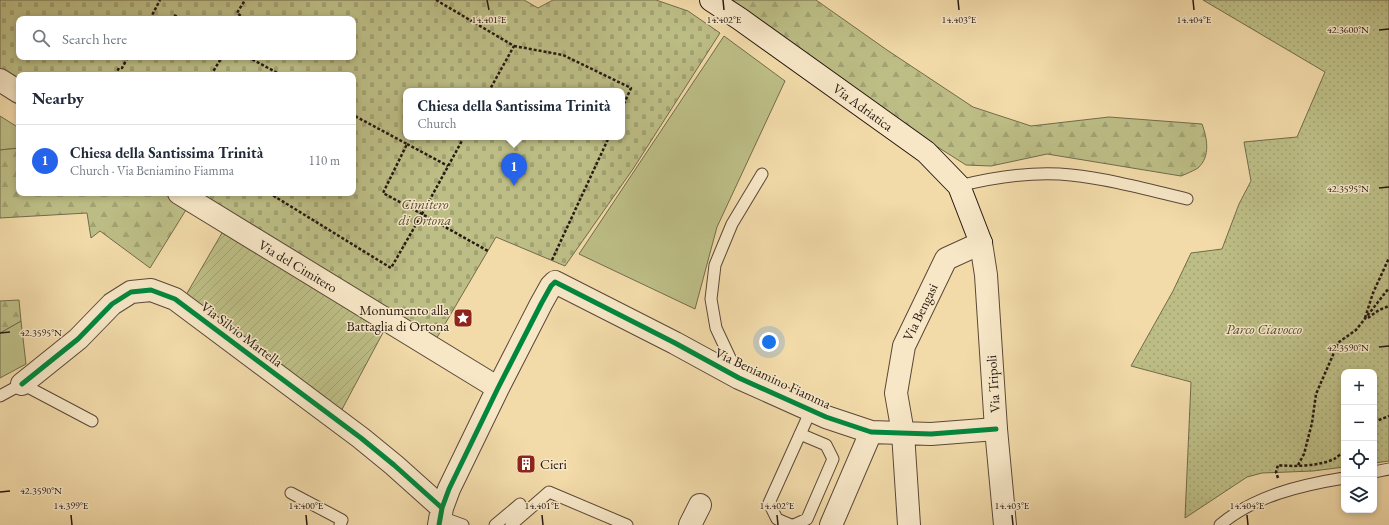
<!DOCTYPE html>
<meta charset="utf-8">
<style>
:root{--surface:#fff;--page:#f6f6f7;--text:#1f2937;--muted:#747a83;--line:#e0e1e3;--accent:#2563eb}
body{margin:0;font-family:"EB Garamond",serif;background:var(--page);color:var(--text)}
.controls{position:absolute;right:12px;bottom:12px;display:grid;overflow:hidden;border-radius:8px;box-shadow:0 2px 6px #0003}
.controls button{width:36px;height:36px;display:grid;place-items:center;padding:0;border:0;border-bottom:1px solid var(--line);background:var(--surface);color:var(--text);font:20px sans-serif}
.you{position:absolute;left:769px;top:342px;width:14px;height:14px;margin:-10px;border:3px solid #fff;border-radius:50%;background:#1a73e8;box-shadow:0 0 0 6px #1a73e833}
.badge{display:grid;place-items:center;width:26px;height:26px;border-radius:50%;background:var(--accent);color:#fff;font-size:13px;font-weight:700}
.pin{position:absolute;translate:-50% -33px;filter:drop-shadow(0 1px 2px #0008)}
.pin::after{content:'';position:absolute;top:21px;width:14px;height:12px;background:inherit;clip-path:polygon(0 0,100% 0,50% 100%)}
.popup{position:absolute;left:403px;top:88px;width:222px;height:52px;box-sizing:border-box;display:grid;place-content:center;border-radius:8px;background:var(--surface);filter:drop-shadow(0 1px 3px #0005);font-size:13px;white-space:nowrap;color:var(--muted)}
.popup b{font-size:15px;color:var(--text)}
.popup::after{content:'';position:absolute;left:50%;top:100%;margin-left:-8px;border:8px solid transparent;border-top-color:var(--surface)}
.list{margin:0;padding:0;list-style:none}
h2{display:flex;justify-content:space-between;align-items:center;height:52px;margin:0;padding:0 16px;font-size:17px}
h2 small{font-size:13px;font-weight:400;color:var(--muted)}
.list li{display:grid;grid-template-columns:26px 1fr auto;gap:12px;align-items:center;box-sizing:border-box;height:72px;padding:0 16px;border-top:1px solid var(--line)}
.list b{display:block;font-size:15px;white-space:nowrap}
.list p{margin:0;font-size:13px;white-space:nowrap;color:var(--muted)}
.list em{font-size:13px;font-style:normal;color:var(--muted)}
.icon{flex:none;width:22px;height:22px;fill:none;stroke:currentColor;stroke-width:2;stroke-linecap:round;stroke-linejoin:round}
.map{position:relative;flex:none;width:1389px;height:525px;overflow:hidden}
.search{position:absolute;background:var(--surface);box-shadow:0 2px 6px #0003;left:16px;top:16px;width:340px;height:44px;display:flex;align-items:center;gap:10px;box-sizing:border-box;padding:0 14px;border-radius:8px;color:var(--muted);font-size:15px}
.panel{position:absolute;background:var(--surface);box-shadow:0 2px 6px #0003;left:16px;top:72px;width:340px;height:124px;border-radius:8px}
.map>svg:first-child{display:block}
</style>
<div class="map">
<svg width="1389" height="525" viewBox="0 0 1389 525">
<defs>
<pattern id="forest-firs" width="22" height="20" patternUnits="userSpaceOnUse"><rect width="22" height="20" fill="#bdbe86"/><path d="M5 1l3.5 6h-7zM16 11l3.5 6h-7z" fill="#a2a373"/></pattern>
<pattern id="cemetery-stones" width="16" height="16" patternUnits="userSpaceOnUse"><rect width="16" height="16" fill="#bdbe86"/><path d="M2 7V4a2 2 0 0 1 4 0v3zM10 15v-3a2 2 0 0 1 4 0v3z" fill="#a2a373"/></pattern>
<pattern id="park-dots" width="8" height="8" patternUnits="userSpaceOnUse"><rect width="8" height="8" fill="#bdbe86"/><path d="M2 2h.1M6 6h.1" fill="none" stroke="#a2a373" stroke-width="1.8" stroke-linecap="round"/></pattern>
<pattern id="garden-furrows" width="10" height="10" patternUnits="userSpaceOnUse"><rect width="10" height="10" fill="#bdbe86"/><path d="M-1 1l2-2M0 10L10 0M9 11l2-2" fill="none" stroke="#a2a373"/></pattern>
</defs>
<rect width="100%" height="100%" fill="#f2daa9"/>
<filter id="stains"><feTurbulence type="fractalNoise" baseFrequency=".005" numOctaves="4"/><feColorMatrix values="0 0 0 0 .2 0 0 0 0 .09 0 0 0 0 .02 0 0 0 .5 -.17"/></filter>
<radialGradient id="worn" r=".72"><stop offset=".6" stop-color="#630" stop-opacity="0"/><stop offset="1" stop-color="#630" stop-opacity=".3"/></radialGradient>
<path fill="#bdbe86" stroke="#726b4c" d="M 724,36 L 785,81 L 717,227 L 695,309 L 579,254 Z
M 0,116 L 19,128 L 19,148 L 0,150 Z
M 21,321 L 26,364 L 0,378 L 0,333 Z"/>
<path fill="url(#forest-firs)" stroke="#726b4c" d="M 732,0 L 816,0 L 887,50 L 973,107 L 1031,126 L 1109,117 L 1202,124 C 1207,138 1211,156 1198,168 C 1193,171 1186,174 1181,176 L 1047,154 L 991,166 L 966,165 L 936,146 Z
M 19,148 L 19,193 L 170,193 L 189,205 L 150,268 L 100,231 L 91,238 L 87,213 L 0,218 L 0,150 Z
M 19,300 L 21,321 L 0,333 L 0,301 Z"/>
<path fill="url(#cemetery-stones)" stroke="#726b4c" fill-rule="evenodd" d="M 0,0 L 524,0 L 538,8 L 553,0 L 656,0 L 688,11 L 720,33 L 633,169 L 565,266 L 496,237 L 435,341 L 195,193 L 353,193 L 353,75 L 19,75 L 19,82 L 0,70 ZM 19,19 L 353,19 L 353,57 L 19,57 ZM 406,91 L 622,91 L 622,137 L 406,137 Z"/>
<path fill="url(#park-dots)" stroke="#726b4c" d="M 1203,0 L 1389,0 L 1389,461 L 1374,463 L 1374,372 L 1344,372 L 1344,467 L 1313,471 L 1262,473 L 1247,477 L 1185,518 L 1191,382 L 1131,366 L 1173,291 L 1191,253 L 1222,249 L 1239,204 L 1251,181 L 1244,142 L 1297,137 L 1325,72 Z"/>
<path fill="url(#garden-furrows)" stroke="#726b4c" d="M 226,226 L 386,327 L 339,415 L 186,295 Z"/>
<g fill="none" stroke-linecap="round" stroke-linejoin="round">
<defs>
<path id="service" d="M 959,186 C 995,177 1033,171 1071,175 C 1110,179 1149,190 1187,199
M 738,375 L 716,328 L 711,299 L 715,265 L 732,224 L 762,174
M 0,396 L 22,384 L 92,421
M 1374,472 L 1389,469
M 291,493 L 342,520 L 340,525
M 441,517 L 463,525
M 495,525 L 520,504
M 511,525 L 549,492 L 627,525
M 791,525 L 777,519 L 769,503 L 811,410
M 794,525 L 807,519 L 833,459 L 826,445 L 800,434
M 1220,525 C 1254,496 1301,485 1344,478"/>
<path id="minor" d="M 0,80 L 19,92
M 179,193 L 498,388
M 22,384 L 78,339 L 112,304 L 131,292 L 151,290 L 175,299 L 361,438 L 394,465 L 442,508
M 439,525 L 442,508 L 449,489 L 498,388 L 541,304 L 551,286 L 555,282 L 675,343 L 739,378 L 826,417 L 871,432 L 931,434 L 996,429
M 690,525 L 700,505
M 831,525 L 871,432
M 909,525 L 903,433 L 896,393 L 904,346 L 946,259 L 981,243"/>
<path id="tertiary" d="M 981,243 L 986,275 L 996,429 L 1005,525"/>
<path id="secondary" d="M 711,0 L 740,19 L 926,152 L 959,186 L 981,243"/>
</defs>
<use href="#service" stroke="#5a4838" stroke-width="13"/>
<use href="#minor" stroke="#5a4838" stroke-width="24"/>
<use href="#tertiary" stroke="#5a4838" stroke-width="24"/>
<use href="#secondary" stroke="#271812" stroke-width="24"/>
<path stroke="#271812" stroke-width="2.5" stroke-dasharray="3 2" stroke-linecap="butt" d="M 436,0 L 514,46 L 489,91
M 174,15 L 182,19
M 150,19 L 160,0
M 244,19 L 244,18 L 237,13 L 245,0
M 514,46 L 563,55 L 631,88 L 622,108
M 248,57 L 281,75
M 115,75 L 119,68 L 122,68 L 128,57
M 211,75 L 222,57
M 464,137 L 422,214 L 488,251
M 407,144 L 448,166
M 269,193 L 391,268 L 422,214 L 383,193 L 407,144 L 353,115
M 552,260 L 609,137
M 1365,318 L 1373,293 L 1389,258
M 1368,318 L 1379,310 L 1389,306
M 1374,422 L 1389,416
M 1298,465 L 1304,454 L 1312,423 L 1316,394 L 1336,348 L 1339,342 L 1356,330 L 1389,288
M 1278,478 L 1276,472 L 1278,465 C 1293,467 1320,466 1334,459 C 1337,457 1341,454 1344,451"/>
<use href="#service" stroke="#f7e7c7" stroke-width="11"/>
<use href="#minor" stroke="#f7e7c7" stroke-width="22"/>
<use href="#tertiary" stroke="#f7e7c7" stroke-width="22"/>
<use href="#secondary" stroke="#f7e7c7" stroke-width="22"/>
<defs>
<path id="cycleway" d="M 22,384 L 78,339 L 112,304 L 131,292 L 151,290 L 175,299 L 361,438 L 394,465 L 442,508
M 439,525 L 442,508 L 449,489 L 498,388 L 541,304 L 551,286 L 555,282 L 675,343 L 739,378 L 826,417 L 871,432 L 931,434 L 996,429"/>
</defs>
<use href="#cycleway" stroke="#f7e7c7" stroke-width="8"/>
<use href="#cycleway" stroke="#00873e" stroke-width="5"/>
</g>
<path fill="none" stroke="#271812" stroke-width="1.5" d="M 487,0 L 489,10M 723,0 L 724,10M 958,0 L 959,10M 1193,0 L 1194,10M 1379,30 L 1389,29M 1379,188 L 1389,187M 0,333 L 10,332M 1379,347 L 1389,346M 0,492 L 10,491M 71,515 L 72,525M 306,515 L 307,525M 542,515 L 543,525M 777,515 L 778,525M 1012,515 L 1013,525M 1247,515 L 1248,525"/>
<defs>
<symbol id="sight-square" viewBox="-11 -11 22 22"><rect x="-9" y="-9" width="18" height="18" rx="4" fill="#8f2418" stroke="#f7e7c7"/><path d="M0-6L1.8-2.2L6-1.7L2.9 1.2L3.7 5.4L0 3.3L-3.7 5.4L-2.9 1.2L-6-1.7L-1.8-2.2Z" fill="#fff"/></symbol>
<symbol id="building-square" viewBox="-11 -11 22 22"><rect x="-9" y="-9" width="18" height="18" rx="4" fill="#8f2418" stroke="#f7e7c7"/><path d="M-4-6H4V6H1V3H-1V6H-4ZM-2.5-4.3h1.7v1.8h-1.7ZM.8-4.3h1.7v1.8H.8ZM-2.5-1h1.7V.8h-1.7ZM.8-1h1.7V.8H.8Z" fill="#fff"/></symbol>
</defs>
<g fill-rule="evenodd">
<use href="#sight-square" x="452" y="307" width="22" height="22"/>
<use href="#building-square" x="515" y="453" width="22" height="22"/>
</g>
<g text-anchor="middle" stroke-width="3" stroke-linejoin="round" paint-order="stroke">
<g font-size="14" fill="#271812" stroke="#f7e7c7">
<text transform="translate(863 107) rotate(36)" y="5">Via Adriatica</text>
<text transform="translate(298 266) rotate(31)" y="5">Via del Cimitero</text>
<text transform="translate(920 312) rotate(-64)" y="5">Via Bengasi</text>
<text transform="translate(242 334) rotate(37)" y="5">Via Silvio Martella</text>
<text transform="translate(773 378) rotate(25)" y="5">Via Beniamino Fiamma</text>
<text transform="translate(993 384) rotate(-94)" y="5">Via Tripoli</text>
</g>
<g font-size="14" font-style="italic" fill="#544a35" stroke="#f7e7c7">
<text x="425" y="209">Cimitero<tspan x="425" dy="16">di Ortona</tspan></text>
<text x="1264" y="334">Parco Ciavocco</text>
</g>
<g font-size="14" fill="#271812" stroke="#f7e7c7" text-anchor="end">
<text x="449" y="315">Monumento alla<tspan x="449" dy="16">Battaglia di Ortona</tspan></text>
<text x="540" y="469" text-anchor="start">Cieri</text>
</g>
</g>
<g font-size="10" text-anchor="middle" fill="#271812" stroke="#f7e7c7" stroke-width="3" stroke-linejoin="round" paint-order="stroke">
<text x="489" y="23">14.401°E</text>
<text x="724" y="23">14.402°E</text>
<text x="959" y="23">14.403°E</text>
<text x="1194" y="23">14.404°E</text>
<text x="1348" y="33">42.3600°N</text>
<text x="1348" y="192">42.3595°N</text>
<text x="41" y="336">42.3595°N</text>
<text x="1348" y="351">42.3590°N</text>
<text x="41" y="494">42.3590°N</text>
<text x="71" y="509">14.399°E</text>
<text x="306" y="509">14.400°E</text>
<text x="542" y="509">14.401°E</text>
<text x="777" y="509">14.402°E</text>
<text x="1012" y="509">14.403°E</text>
<text x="1247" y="509">14.404°E</text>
</g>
<rect width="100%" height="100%" filter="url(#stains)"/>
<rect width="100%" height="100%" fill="url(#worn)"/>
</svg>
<div class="controls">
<button>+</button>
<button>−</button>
<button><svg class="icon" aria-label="locate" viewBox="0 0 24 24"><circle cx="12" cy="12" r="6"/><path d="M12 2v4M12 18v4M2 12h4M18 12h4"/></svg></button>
<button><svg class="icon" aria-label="layers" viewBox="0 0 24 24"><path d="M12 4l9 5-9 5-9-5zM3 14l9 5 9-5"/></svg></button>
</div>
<div class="you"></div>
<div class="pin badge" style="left:514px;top:186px">1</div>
<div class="popup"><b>Chiesa della Santissima Trinità</b>Church</div>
<div class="search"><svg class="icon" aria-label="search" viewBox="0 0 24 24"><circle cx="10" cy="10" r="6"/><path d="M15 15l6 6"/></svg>Search here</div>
<section class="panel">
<h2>Nearby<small></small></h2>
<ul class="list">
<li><span class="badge">1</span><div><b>Chiesa della Santissima Trinità</b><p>Church · Via Beniamino Fiamma</p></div><em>110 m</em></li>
</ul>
</section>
</div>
